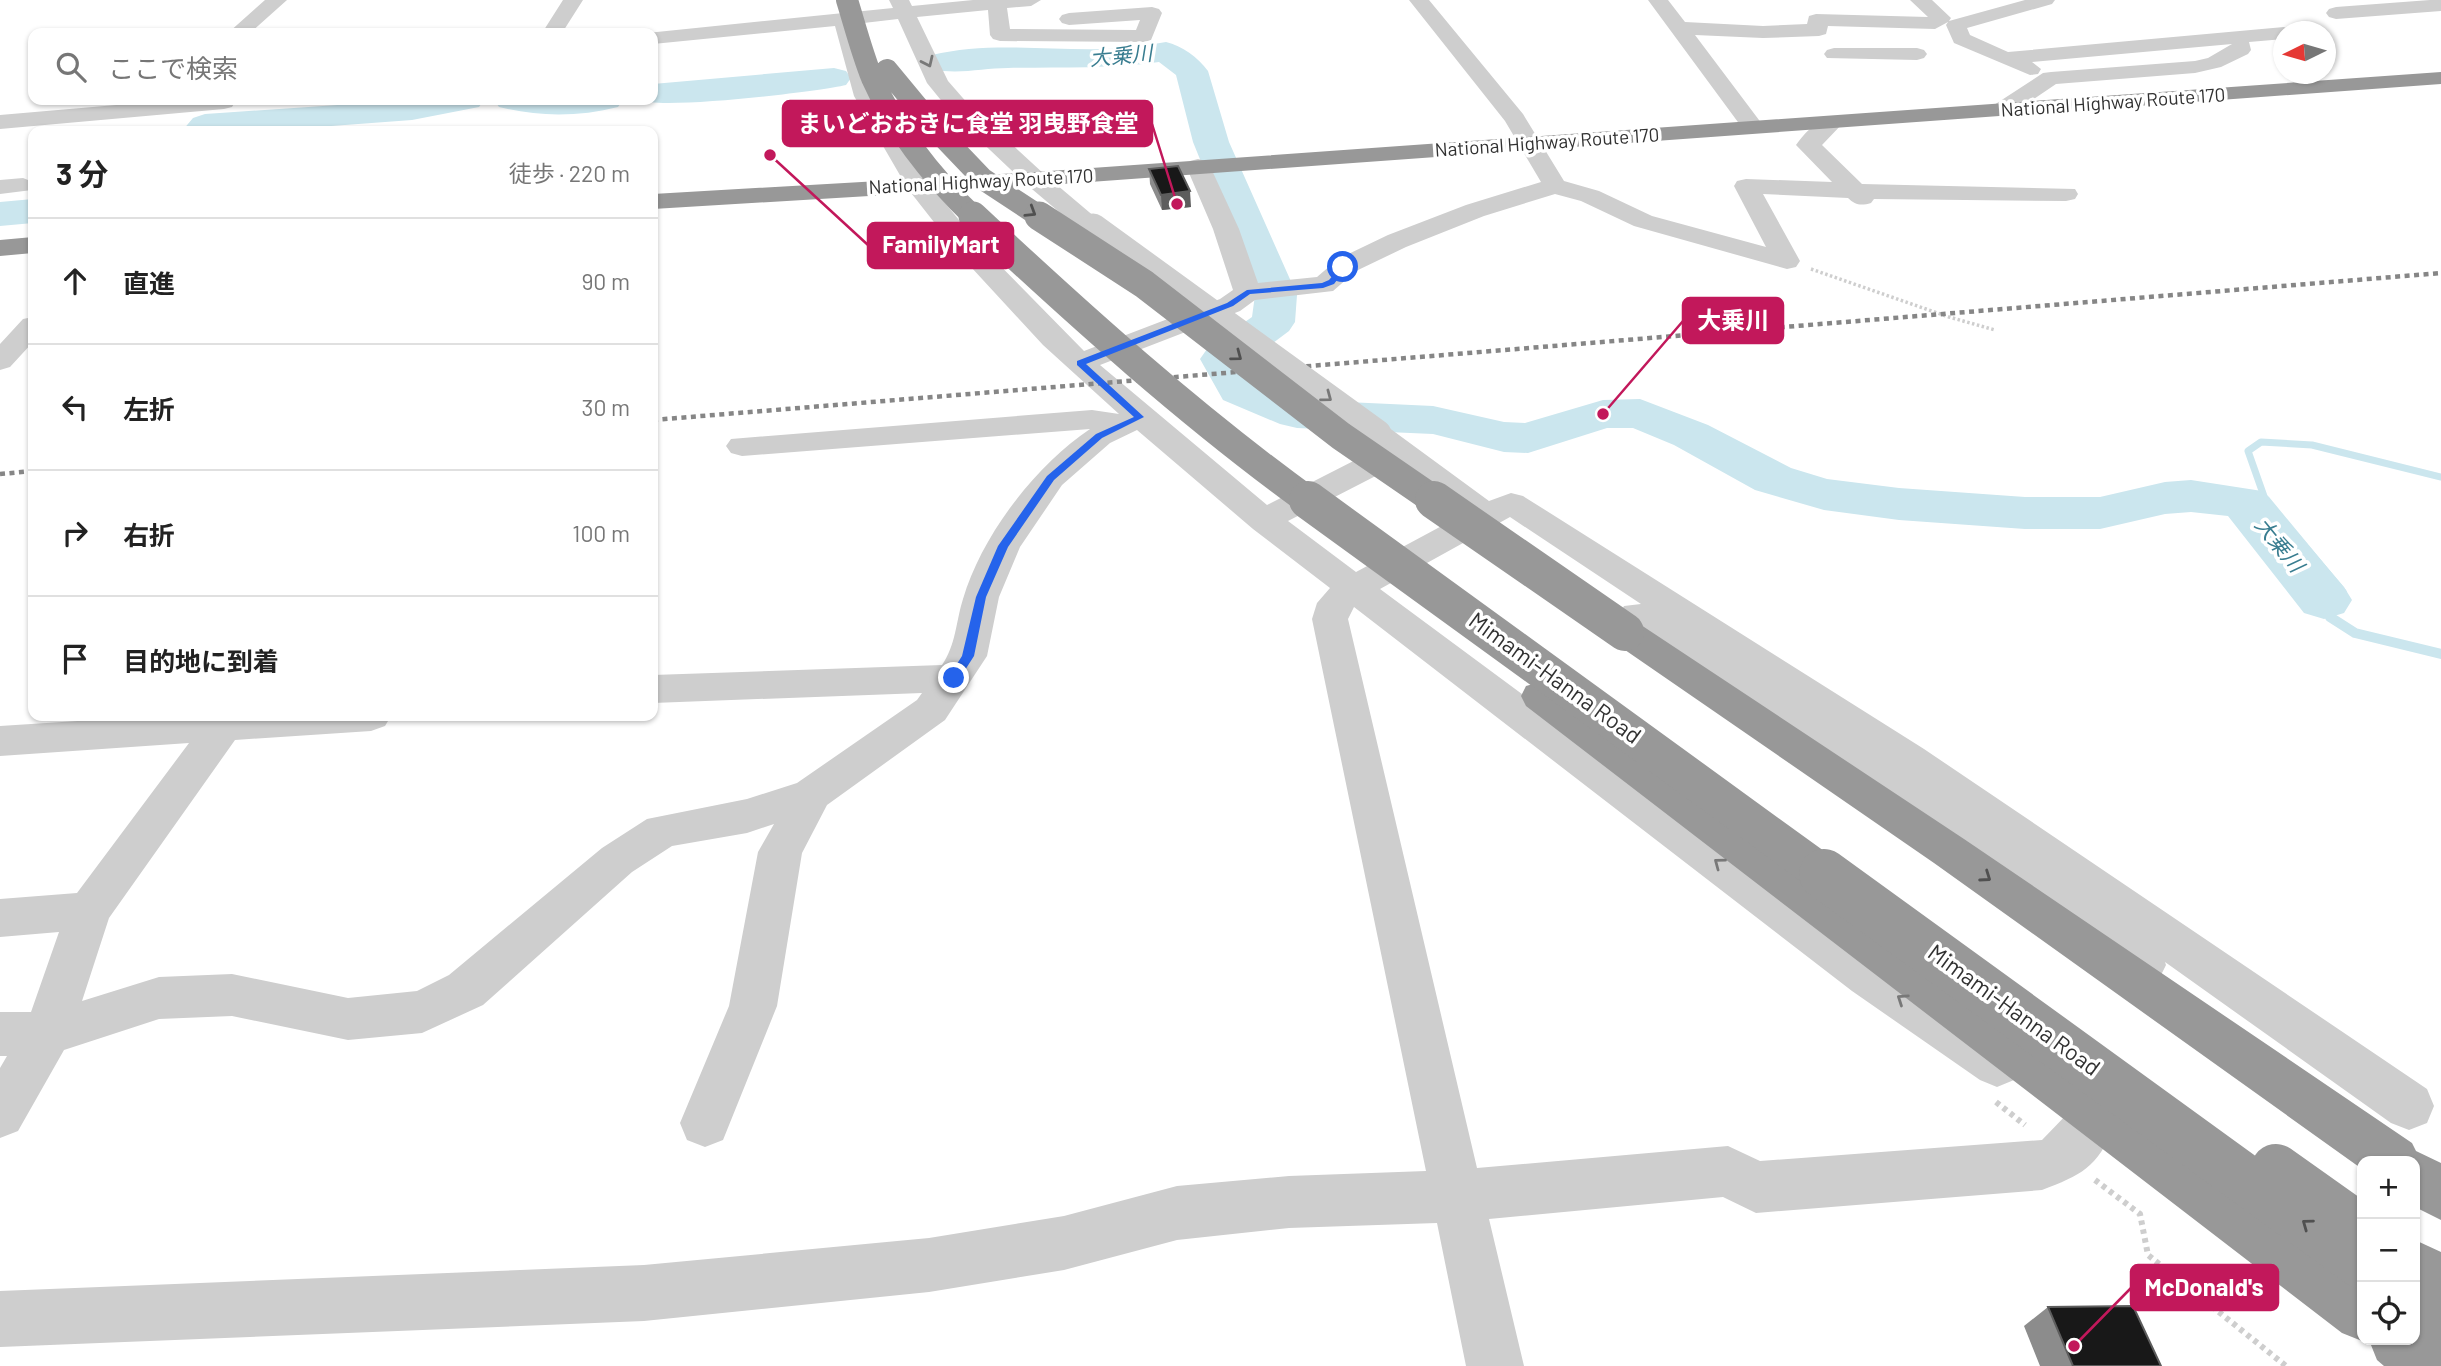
<!DOCTYPE html>
<html lang="ja">
<meta charset="utf-8">
<style>
:root{--surface:#fff;--page:#f2f2f2;--text:#222;--muted:#767676;--line:#e0e0e0}
body{margin:0;font-family:Barlow,"Noto Sans JP",sans-serif;background:var(--page);color:var(--text)}
.controls{position:absolute;right:21px;bottom:21px;display:grid;overflow:hidden;border-radius:14px;box-shadow:0 2px 5px #0004}
.controls button{width:63px;height:63px;display:grid;place-items:center;padding:0;border:0;border-bottom:2px solid var(--line);background:var(--surface);color:var(--text);font:35px sans-serif}
.compass{position:absolute;left:2273px;top:21px;width:63px;height:63px;border-radius:50%;background:var(--surface);box-shadow:0 2px 5px #0004;rotate:265deg}
.stop{position:absolute;width:21px;height:21px;margin:-16px;border:5px solid #2563eb;border-radius:50%;background:#fff}
.stop.end{background:#2563eb;border-color:#fff;box-shadow:0 2px 7px #0008}
.list{margin:0;padding:0;list-style:none}
h2{display:flex;justify-content:space-between;align-items:center;height:91px;margin:0;padding:0 28px;font-size:30px}
h2 small{font-size:23px;font-weight:400;color:var(--muted)}
.list li{display:grid;grid-template-columns:46px 1fr auto;gap:21px;align-items:center;box-sizing:border-box;height:126px;padding:0 28px;border-top:2px solid var(--line)}
.list b{display:block;font-size:26px;white-space:nowrap}
.list em{font-size:23px;font-style:normal;color:var(--muted)}
.icon{flex:none;width:38px;height:38px;fill:none;stroke:currentColor;stroke-width:2;stroke-linecap:round;stroke-linejoin:round}
.map{position:relative;flex:none;width:2441px;height:1366px;overflow:hidden}
.search{position:absolute;background:var(--surface);box-shadow:0 2px 5px #0004;left:28px;top:28px;width:630px;height:77px;display:flex;align-items:center;gap:18px;box-sizing:border-box;padding:0 24px;border-radius:14px;color:var(--muted);font-size:26px}
.panel{position:absolute;background:var(--surface);box-shadow:0 2px 5px #0004;left:28px;top:126px;width:630px;height:595px;border-radius:14px}
.map>svg:first-child{display:block}
</style>
<div class="map">
<svg width="2441" height="1366" viewBox="0 0 2441 1366">
<rect width="100%" height="100%" fill="#fff"/>
<g fill="none" stroke-linecap="round" stroke-linejoin="round">
<path stroke="#cbe6ee" stroke-width="7" d="M 2266,502 L 2248,451 L 2261,442 L 2312,445 L 2441,477"/>
<path stroke="#cbe6ee" stroke-width="10" d="M 2265,500 L 2342,593 L 2324,600 L 2330,617 L 2355,633 L 2441,654"/>
<path fill="#cbe6ee" fill-rule="evenodd" d="M 1166,42 C 1182,46 1198,57 1208,71 L 1229,142 L 1297,295 L 1295,322 L 1289,331 L 1248,362 L 1258,381 L 1304,400 L 1433,406 L 1504,422 L 1525,423 L 1603,400 L 1640,399 L 1708,425 L 1791,468 L 1827,479 L 1899,488 L 2025,497 L 2100,497 L 2165,482 L 2191,480 L 2262,491 L 2344,587 L 2352,600 L 2344,613 L 2324,619 L 2304,613 L 2228,516 L 2191,512 L 2165,514 L 2100,529 L 2025,529 L 1899,520 L 1824,510 L 1755,490 L 1674,445 L 1633,428 L 1607,428 L 1528,453 L 1504,452 L 1433,434 L 1297,428 L 1280,424 L 1223,400 L 1200,359 L 1207,349 L 1252,317 L 1255,295 L 1193,142 L 1176,75 L 1159,62 C 1108,69 1060,67 1008,68 C 983,68 957,75 932,69 L 928,62 L 932,55 C 988,41 1050,51 1106,49 C 1126,49 1146,45 1166,42 Z
M 834,68 L 846,71 L 851,78 L 846,85 C 817,92 660,110 640,100 L 653,100 L 653,84 Z
M 410,100 L 484,100 L 479,107 L 412,120 L 264,131 L 182,131 L 193,118 L 205,114 Z
M 494,100 L 623,100 L 618,107 C 579,117 538,117 499,107 Z
M 33,199 L 33,223 L 0,226 L 0,202 Z"/>
<path stroke="#cecece" stroke-width="3.5" stroke-dasharray="2.5 2.5" stroke-linecap="butt" d="M 1811,269 L 1949,317 L 1995,330"/>
<path stroke="#cecece" stroke-width="6" stroke-dasharray="4.5 4.5" stroke-linecap="butt" d="M 1996,1102 L 2025,1125
M 2095,1180 L 2140,1214 L 2148,1255 L 2286,1366"/>
<path fill="#cecece" fill-rule="evenodd" d="M 265,0 L 287,0 L 250,33 L 228,33 Z
M 563,0 L 583,0 L 562,33 L 542,33 Z
M 889,0 L 909,0 L 912,6 L 973,0 L 1041,0 L 1031,6 L 1007,8 L 1010,29 L 1136,30 L 1140,20 L 1069,25 L 1062,23 L 1059,19 L 1062,15 L 1069,13 L 1152,7 L 1159,9 L 1162,13 L 1151,40 L 1144,42 L 1000,41 L 993,39 L 990,35 L 988,10 L 917,17 L 948,81 L 969,105 L 1044,174 L 1102,223 L 1106,228 L 1102,233 L 1093,236 L 1084,233 L 1026,184 L 953,115 L 927,83 L 898,19 L 855,24 L 876,96 L 927,181 L 977,242 L 1084,351 L 1220,299 L 1233,290 L 1213,229 L 1186,166 L 1190,161 L 1198,159 L 1206,161 L 1210,166 L 1239,229 L 1258,283 L 1317,277 L 1338,259 L 1388,235 L 1466,205 L 1541,182 L 1505,121 L 1409,0 L 1429,0 L 1523,114 L 1564,181 L 1599,191 L 1652,216 L 1766,247 L 1734,186 L 1737,181 L 1746,179 L 1832,182 L 1796,145 C 1806,131 1823,113 1841,117 L 1844,122 L 1822,145 L 1862,184 L 2075,189 L 2078,194 L 2075,199 L 2066,201 L 1874,199 L 1871,203 C 1861,206 1855,205 1848,198 L 1763,194 L 1800,261 L 1796,267 L 1787,269 L 1634,226 L 1581,201 L 1555,194 L 1484,216 L 1406,247 L 1356,271 L 1333,291 L 1255,300 L 1240,311 L 1100,365 L 1267,505 L 1377,449 L 1361,434 L 1366,427 L 1377,425 L 1388,427 L 1489,501 L 1511,493 L 1523,496 L 1924,749 L 2427,1089 L 2434,1106 L 2427,1123 L 2409,1130 L 2391,1123 L 2165,962 L 2166,965 L 2159,979 L 2143,985 L 2127,979 L 1989,867 L 1624,624 L 1619,615 L 1624,606 L 1641,604 L 1510,517 L 1380,589 L 1886,963 L 2014,1048 L 2022,1064 L 2014,1080 L 1997,1087 L 1980,1080 L 1852,991 L 1354,607 L 1348,619 L 1477,1168 L 1728,1146 L 1760,1161 L 2042,1140 L 2071,1110 L 2089,1103 L 2107,1110 L 2114,1127 C 2097,1168 2081,1175 2042,1190 L 1756,1213 L 1723,1197 L 1489,1219 L 1524,1366 L 1466,1366 L 1437,1223 L 1289,1228 L 1177,1240 L 1064,1270 L 929,1292 L 644,1321 L 0,1347 L 0,1291 L 644,1265 L 929,1238 L 1064,1216 L 1177,1186 L 1289,1176 L 1426,1171 L 1312,619 L 1317,603 L 1330,588 L 1253,529 L 1137,430 L 1110,443 L 1062,485 L 1020,547 L 999,597 L 987,656 L 945,720 L 827,805 L 802,853 L 777,1006 L 723,1140 L 705,1147 L 687,1140 L 680,1123 L 729,1006 L 758,852 L 774,824 L 747,833 L 672,846 L 632,872 L 483,1005 L 422,1033 L 348,1040 L 232,1016 L 159,1019 L 64,1050 L 18,1131 L 0,1138 L 0,1068 L 7,1056 L 0,1056 L 0,1012 L 31,1012 L 59,932 L 0,937 L 0,899 L 77,893 L 189,743 L 0,756 L 0,726 L 155,716 L 391,716 L 385,726 L 371,731 L 235,740 L 109,918 L 82,1001 L 159,977 L 232,974 L 348,998 L 417,991 L 449,975 L 602,848 L 647,819 L 747,799 L 797,783 L 917,700 L 922,693 L 653,703 L 653,675 L 942,665 C 956,645 956,621 963,599 C 982,535 1035,466 1090,429 L 742,456 L 731,453 L 726,446 L 731,439 L 1092,410 L 1119,414 L 1043,345 L 959,254 L 908,189 L 854,96 L 835,26 L 653,44 L 653,33 L 647,33 L 893,8 ZM 1397,465 L 1464,514 L 1356,572 L 1288,521 Z
M 1648,0 L 1668,0 L 1685,22 L 1763,26 L 1807,24 L 1809,16 L 1816,14 L 1928,17 L 1910,0 L 1932,0 L 1951,18 L 1949,21 L 2025,0 L 2055,0 L 2052,4 L 1967,28 L 1970,35 L 2008,52 L 2284,27 L 2293,32 L 2284,32 L 2284,39 L 2249,42 L 2251,50 L 2248,54 L 2221,67 L 2195,73 L 2056,84 L 2010,115 L 1994,115 L 1991,110 L 1994,105 L 2043,73 L 2051,72 L 2195,61 L 2208,58 L 2232,44 L 2032,62 L 2041,69 L 2038,74 L 2030,75 L 1954,43 L 1946,25 L 1948,22 L 1935,29 L 1828,26 L 1826,34 L 1819,36 L 1763,38 L 1695,35 L 1765,128 L 1762,133 L 1746,133 Z
M 2430,0 L 2441,0 L 2441,11 L 2336,19 L 2329,17 L 2326,13 L 2329,9 L 2336,7 Z
M 1834,48 L 1917,48 L 1924,50 L 1927,54 L 1924,58 L 1917,60 L 1827,58 L 1824,54 L 1827,50 Z
M 174,100 L 234,100 L 235,102 L 232,107 L 224,109 L 0,129 L 0,115 Z
M 23,178 L 33,182 L 32,190 L 0,194 L 0,180 Z
M 33,317 L 33,342 L 10,367 L 0,370 L 0,344 L 23,319 Z"/>
<path fill="#989898" fill-rule="evenodd" d="M 2441,72 L 2441,84 L 1035,186 L 653,209 L 653,194 L 1035,172 Z
M 33,237 L 33,253 L 0,256 L 0,240 Z
M 1625,619 L 1638,623 L 1964,839 L 2412,1143 L 2416,1151 L 2441,1163 L 2441,1220 L 2415,1207 L 2415,1161 L 2362,1161 L 2362,1169 L 1934,863 L 1612,641 L 1606,632 L 1612,623 Z
M 1540,682 L 1554,686 L 2362,1279 L 2362,1340 L 2365,1340 L 2362,1341 L 2342,1333 L 1526,706 L 1521,696 L 1526,686 Z
M 2415,1240 L 2441,1252 L 2441,1366 L 2384,1366 L 2377,1360 L 2369,1340 L 2415,1340 Z"/>
<path stroke="#868686" stroke-width="4.5" stroke-dasharray="5 4.5" stroke-linecap="butt" d="M 653,420 L 2441,273
M 0,474 L 33,471"/>
<path stroke="#cecece" stroke-width="29" d="M 1093,228 L 1377,434"/>
<path stroke="#989898" stroke-width="22" d="M 847,0 C 855,26 862,53 872,78 C 896,132 932,177 975,218
M 887,70 L 940,134 L 983,179 L 1042,218"/>
<path stroke="#989898" stroke-width="29" d="M 973,216 C 1080,316 1191,416 1310,502
M 1039,216 L 1144,284 L 1341,436 L 1437,502"/>
<path stroke="#989898" stroke-width="38" d="M 1308,500 L 1826,876
M 1434,500 L 1625,632"/>
<path stroke="#989898" stroke-width="50" d="M 1824,874 L 2362,1264
M 2276,1169 L 2362,1230"/>
</g>
<path fill="#8c8c8c" d="M 1149,169 L 1191,207 L 1162,210 L 1150,184 Z
M 2048,1307 L 2161,1366 L 2040,1366 L 2024,1326 Z"/>
<path fill="#5d5d5d" d="M 1190,191 L 1191,207 L 1162,210 L 1161,195 Z"/>
<path fill="#181818" stroke="#5d5d5d" stroke-width="2" d="M 1178,166 L 1190,191 L 1161,195 L 1149,169 Z
M 2133,1306 L 2161,1366 L 2073,1366 L 2048,1307 Z"/>
<defs><path id="oneway-chevron" d="M-2-3.5L2.5 0L-2 3.5" fill="none" stroke-width="1.6" stroke-linecap="round" stroke-linejoin="round" transform="scale(1.75)"/></defs>
<g stroke="#787878">
<use href="#oneway-chevron" transform="translate(928 62) rotate(65)"/>
<use href="#oneway-chevron" transform="translate(1327 397) rotate(37)"/>
<use href="#oneway-chevron" transform="translate(1719 863) rotate(-143)"/>
<use href="#oneway-chevron" transform="translate(1902 999) rotate(-146)"/>
</g>
<g stroke="#505050">
<use href="#oneway-chevron" transform="translate(1031 212) rotate(32)"/>
<use href="#oneway-chevron" transform="translate(1237 356) rotate(37)"/>
<use href="#oneway-chevron" transform="translate(1986 877) rotate(35)"/>
<use href="#oneway-chevron" transform="translate(2307 1224) rotate(-144)"/>
</g>
<path fill="#2563eb" d="M 1343,264 L 1347,267 L 1334,284 L 1323,288 L 1250,294 L 1233,306 L 1086,364 L 1144,417 L 1102,438 L 1054,480 L 1008,547 L 986,597 L 974,656 L 958,681 L 950,681 L 948,678 L 962,656 L 976,597 L 998,546 L 1047,476 L 1096,434 L 1134,417 L 1077,365 L 1077,361 L 1227,303 L 1247,290 L 1322,283 L 1329,280 Z"/>
<g text-anchor="middle" stroke-width="7" stroke-linejoin="round" paint-order="stroke">
<g font-size="19" fill="#313131" stroke="#fff">
<text transform="translate(2113 102) rotate(-4)" y="7">National Highway Route 170</text>
<text transform="translate(1547 142) rotate(-4)" y="7">National Highway Route 170</text>
<text transform="translate(981 181) rotate(-3)" y="7">National Highway Route 170</text>
</g>
<g font-size="21" font-style="italic" fill="#397d90" stroke="#fff">
<text transform="translate(1121 56) rotate(-5)" y="7">大乗川</text>
<text transform="translate(2279 545) rotate(51)" y="7">大乗川</text>
</g>
<g font-size="23" fill="#313131" stroke="#fff">
<text transform="translate(1555 678) rotate(36)" y="8">Mimami-Hanna Road</text>
<text transform="translate(2014 1010) rotate(36)" y="8">Mimami-Hanna Road</text>
</g>
</g>
<path fill="none" stroke="#c2185b" stroke-width="2.5" d="M1177 204L1152 124M770 155L868 245M1603 414L1683 321M2074 1346L2131 1288"/>
<g fill="#c2185b" stroke="#fff" stroke-width="2.5">
<circle cx="1177" cy="204" r="7"/>
<circle cx="770" cy="155" r="7"/>
<circle cx="1603" cy="414" r="7"/>
<circle cx="2074" cy="1346" r="7"/>
</g>
<g fill="#c2185b" stroke="#c2185b" stroke-width="2.5">
<rect x="783" y="101" width="369" height="45" rx="7"/>
<rect x="868" y="223" width="145" height="45" rx="7"/>
<rect x="1683" y="298" width="100" height="45" rx="7"/>
<rect x="2131" y="1265" width="147" height="45" rx="7"/>
</g>
<g font-size="24" text-anchor="middle" font-weight="bold" fill="#fff">
<text x="968" y="132">まいどおおきに食堂 羽曳野食堂</text>
<text x="941" y="253">FamilyMart</text>
<text x="1733" y="329">大乗川</text>
<text x="2204" y="1296">McDonald's</text>
</g>
</svg>
<div class="controls">
<button>+</button>
<button>−</button>
<button><svg class="icon" aria-label="locate" viewBox="0 0 24 24"><circle cx="12" cy="12" r="6"/><path d="M12 2v4M12 18v4M2 12h4M18 12h4"/></svg></button>
</div>
<svg class="compass" viewBox="-18 -18 36 36"><path d="M0-13l5 13h-10z" fill="#e53935"/><path d="M0 13l5-13h-10z" fill="#767676"/></svg>
<div class="stop" style="left:1343px;top:267px"></div>
<div class="stop end" style="left:954px;top:678px"></div>
<div class="search"><svg class="icon" aria-label="search" viewBox="0 0 24 24"><circle cx="10" cy="10" r="6"/><path d="M15 15l6 6"/></svg>ここで検索</div>
<section class="panel">
<h2>3 分<small>徒歩 · 220 m</small></h2>
<ul class="list">
<li><svg class="icon" aria-label="ahead" viewBox="0 0 24 24"><path d="M12 20V5M6 11l6-6 6 6"/></svg><div><b>直進</b></div><em>90 m</em></li>
<li><svg class="icon" aria-label="left" viewBox="0 0 24 24"><path d="M17 20v-9H6M10 6l-5 5 5 5"/></svg><div><b>左折</b></div><em>30 m</em></li>
<li><svg class="icon" aria-label="right" viewBox="0 0 24 24"><path d="M7 20v-9h11M14 6l5 5-5 5"/></svg><div><b>右折</b></div><em>100 m</em></li>
<li><svg class="icon" aria-label="arrive" viewBox="0 0 24 24"><path d="M6 21V4h12l-3 4 3 4H6"/></svg><div><b>目的地に到着</b></div></li>
</ul>
</section>
</div>
